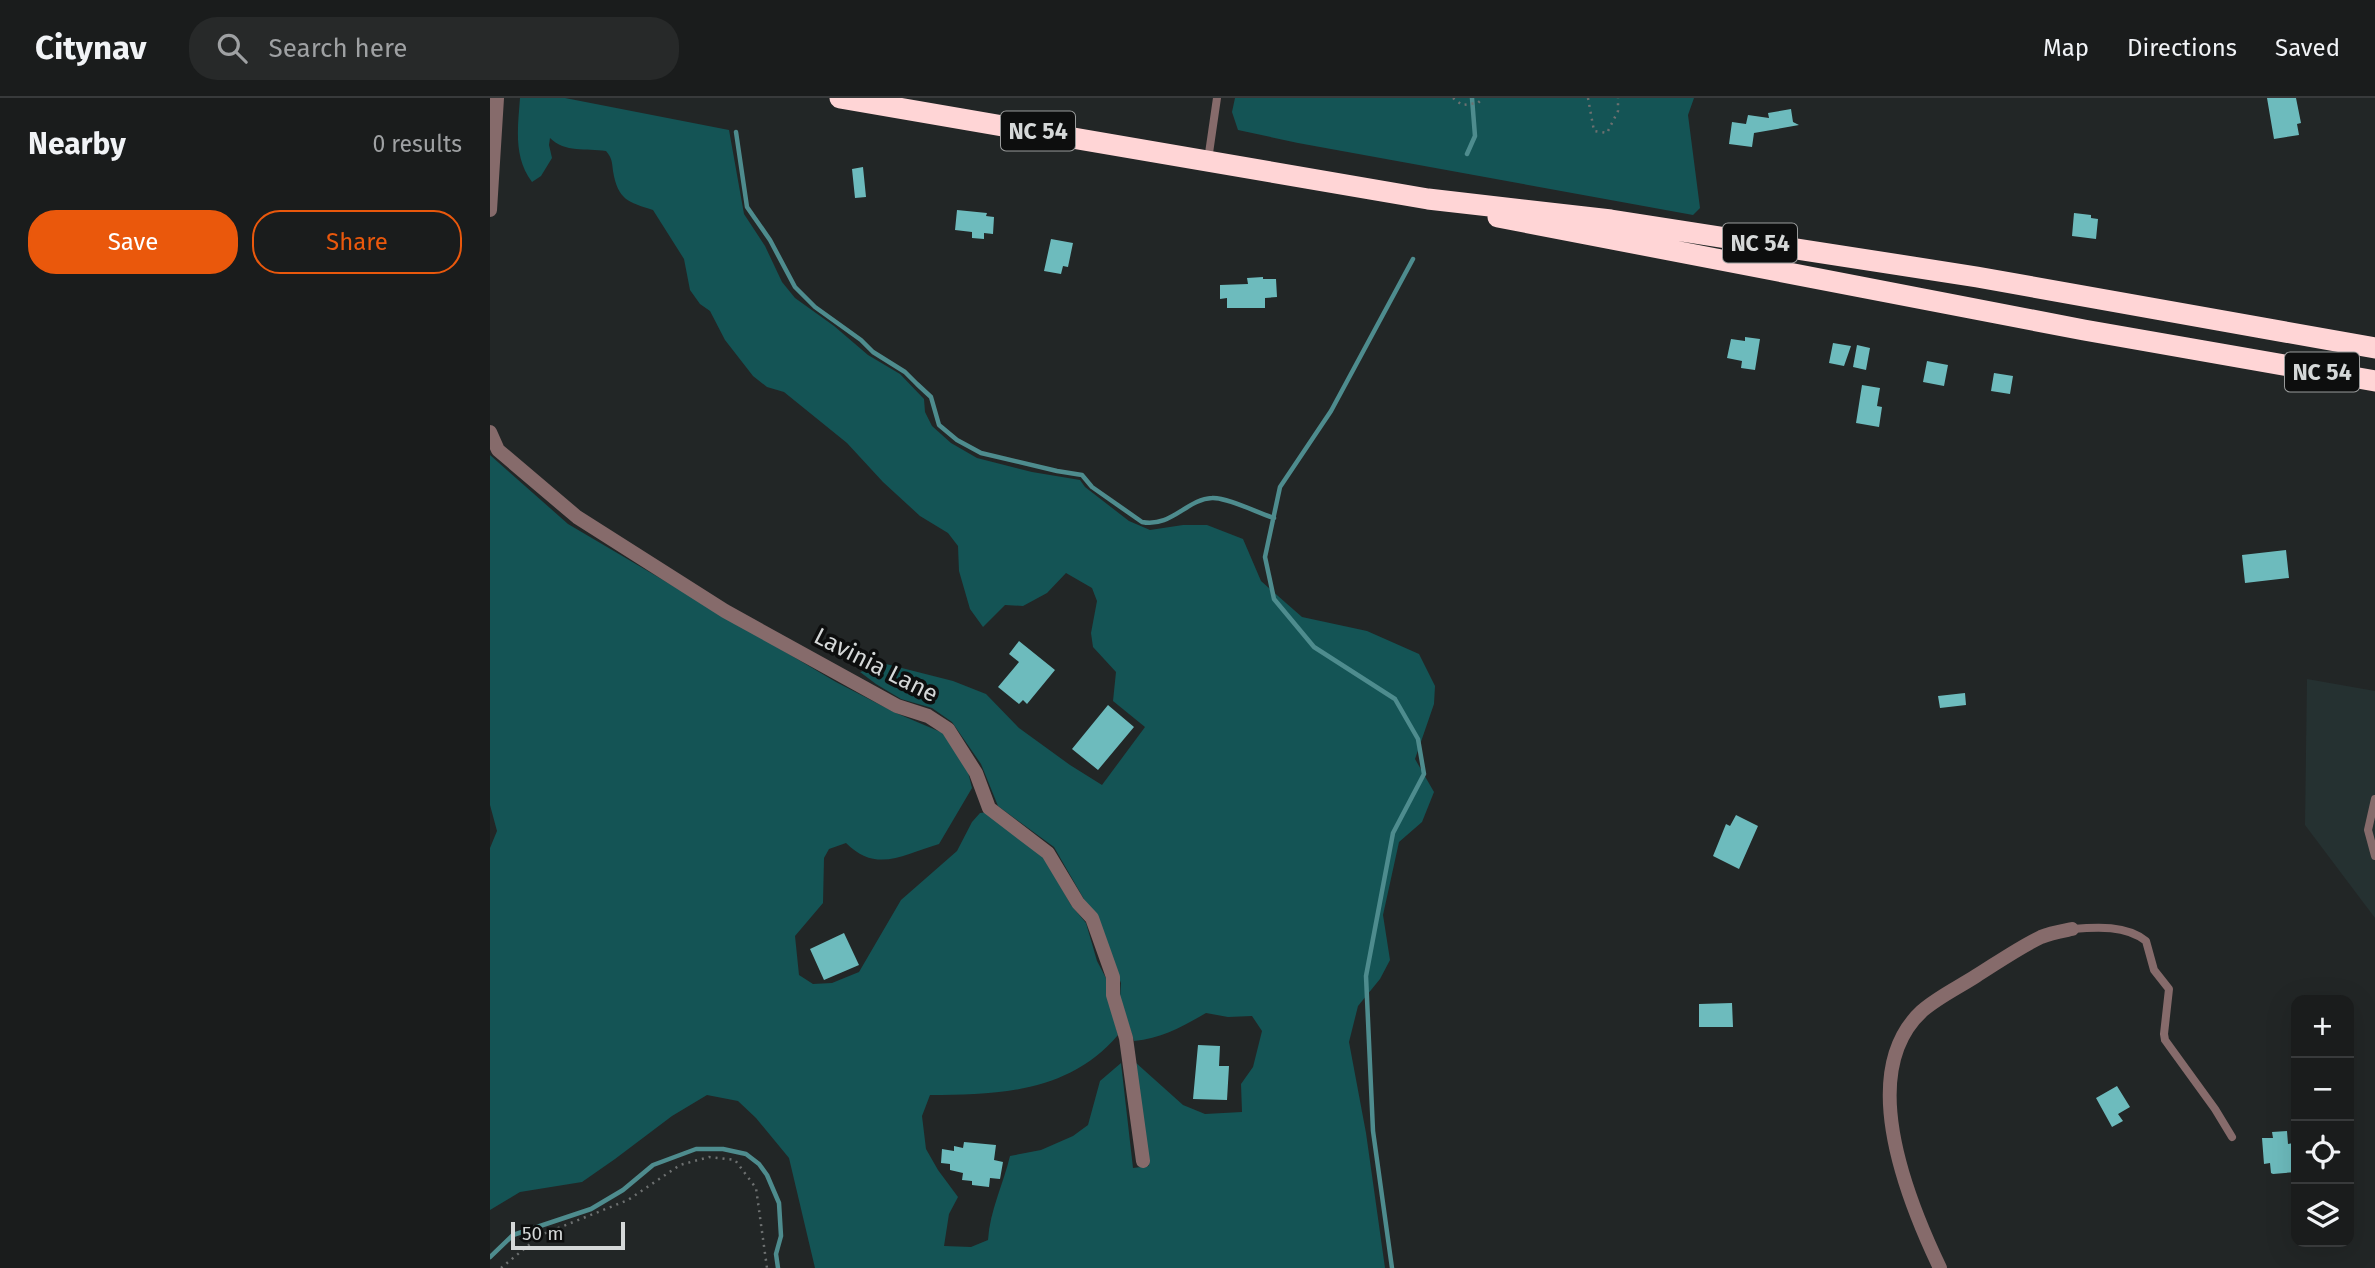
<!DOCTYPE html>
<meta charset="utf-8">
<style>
:root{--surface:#1a1c1c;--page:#272929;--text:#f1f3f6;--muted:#9fa1a3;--line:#383a3b;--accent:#ea580c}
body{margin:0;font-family:"Fira Sans",sans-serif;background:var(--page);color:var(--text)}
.controls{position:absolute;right:21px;bottom:21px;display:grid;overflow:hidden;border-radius:14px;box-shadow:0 7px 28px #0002}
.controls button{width:63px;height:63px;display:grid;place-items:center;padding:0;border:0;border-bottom:2px solid var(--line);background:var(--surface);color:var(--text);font:35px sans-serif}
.scale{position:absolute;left:21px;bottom:18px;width:114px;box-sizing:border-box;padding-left:7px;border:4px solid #d5d8d8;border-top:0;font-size:19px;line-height:24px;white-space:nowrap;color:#d5d8d8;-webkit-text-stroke:5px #0d0e0e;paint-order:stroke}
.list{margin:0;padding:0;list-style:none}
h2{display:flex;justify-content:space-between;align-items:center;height:91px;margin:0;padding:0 28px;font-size:30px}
h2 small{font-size:23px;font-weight:400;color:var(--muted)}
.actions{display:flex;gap:14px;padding:21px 28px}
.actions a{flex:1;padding:16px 0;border:2px solid var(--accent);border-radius:28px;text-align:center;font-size:24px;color:var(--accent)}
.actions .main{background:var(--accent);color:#fff}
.icon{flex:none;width:38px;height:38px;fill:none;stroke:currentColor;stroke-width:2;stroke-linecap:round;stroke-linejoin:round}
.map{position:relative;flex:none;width:1885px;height:1170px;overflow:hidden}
header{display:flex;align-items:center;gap:42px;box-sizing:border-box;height:98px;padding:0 35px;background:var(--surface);border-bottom:2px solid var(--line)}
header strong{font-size:33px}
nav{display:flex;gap:38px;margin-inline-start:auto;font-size:24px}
.search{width:490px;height:63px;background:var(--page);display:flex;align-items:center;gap:18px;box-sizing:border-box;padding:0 24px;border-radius:28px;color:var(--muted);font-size:26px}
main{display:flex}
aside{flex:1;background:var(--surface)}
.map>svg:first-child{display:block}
</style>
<header>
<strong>Citynav</strong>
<div class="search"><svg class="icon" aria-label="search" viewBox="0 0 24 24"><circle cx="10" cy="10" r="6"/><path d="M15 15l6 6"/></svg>Search here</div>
<nav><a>Map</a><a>Directions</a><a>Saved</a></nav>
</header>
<main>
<aside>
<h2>Nearby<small>0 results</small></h2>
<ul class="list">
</ul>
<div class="actions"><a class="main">Save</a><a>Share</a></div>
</aside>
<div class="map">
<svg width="1885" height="1170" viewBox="0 0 1885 1170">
<rect width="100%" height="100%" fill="#222626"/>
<path fill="#253131" d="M 1817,581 L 1885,593 L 1885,820 L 1815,727 Z"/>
<path fill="#145455" d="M 30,0 L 75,0 L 239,32 L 254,116 L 275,148 L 292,184 L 305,200 L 344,228 L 378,257 L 410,276 L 434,301 L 435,314 L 442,328 L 461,345 L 487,360 L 542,374 L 590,382 L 595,389 L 639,423 L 660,432 L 693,427 L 717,427 L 753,441 L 771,483 L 812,519 L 877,533 L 929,556 L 945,588 L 944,606 L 925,661 L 944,694 L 932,724 L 909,744 L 893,817 L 900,862 L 890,881 L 868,908 L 859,944 L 876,1035 L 895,1170 L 325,1170 L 299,1060 L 266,1020 L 248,1003 L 217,997 L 182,1018 L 125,1061 L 92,1084 L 30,1094 L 0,1112 L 0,750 L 7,733 L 0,707 L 0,357 L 78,426 L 346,584 L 406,615 L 453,635 L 478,674 L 482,690 L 449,746 C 414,756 387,776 356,745 L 339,751 L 334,760 L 333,805 L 305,838 L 309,877 L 323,886 L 342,885 L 369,874 L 411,802 L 467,753 L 482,724 L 490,715 L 499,714 L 553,757 L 581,807 L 596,825 L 607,863 L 617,882 L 616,893 L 628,937 C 580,994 509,997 440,997 L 432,1018 L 436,1051 L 448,1072 L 468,1099 L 459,1116 L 454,1148 L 481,1149 L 498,1142 C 500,1112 513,1087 520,1058 L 551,1052 L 583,1038 L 598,1027 L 610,983 L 631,965 L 643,1070 L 659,1068 L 645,964 L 693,1007 L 715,1016 L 752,1014 L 751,986 L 763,969 L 772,933 L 762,918 L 738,919 L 716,915 C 692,929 672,940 644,943 L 630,900 L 631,885 L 622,863 L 595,803 L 564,749 L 508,708 L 491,666 L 462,624 L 442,610 L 411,601 L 386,586 L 370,574 L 396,566 L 463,583 L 496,596 L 529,630 L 580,667 L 612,687 L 655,629 L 623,603 L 626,574 L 603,549 L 601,535 L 607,503 L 602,490 L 576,475 L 557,495 L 533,508 L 515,507 L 493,529 L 480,511 L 469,473 L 468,448 L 458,435 L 430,418 L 393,384 L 357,345 L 294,294 L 277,289 L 263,278 L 235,242 L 220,213 L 210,206 L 200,192 L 194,161 L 163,112 C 138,104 128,102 123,73 C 122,64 122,60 116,53 C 96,50 75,55 60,40 L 59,47 L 62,60 L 51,78 L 42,84 C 23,59 28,29 30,0 Z
M 745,0 L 1204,0 L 1198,17 L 1210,110 L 1203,117 L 808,45 L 748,32 L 742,14 Z"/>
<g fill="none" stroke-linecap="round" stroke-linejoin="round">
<path stroke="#4e8c8e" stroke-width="4.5" d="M 246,34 L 257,109 L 280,142 L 305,189 L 325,209 L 371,242 L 383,254 L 415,274 L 427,286 L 441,299 L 449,327 L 467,342 L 491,355 L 567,373 L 592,377 L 602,389 L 652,424 C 681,430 697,401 722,400 C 737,399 768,415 784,420
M 977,56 L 985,38 L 982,0
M 0,1159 L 23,1137 L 101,1111 L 133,1092 L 163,1067 L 206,1051 L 233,1051 L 256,1056 L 269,1066 L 277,1077 L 289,1105 L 291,1138 L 286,1156 L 288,1170
M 902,1170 L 883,1033 L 876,878 L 903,735 L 934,676 L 928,641 L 905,601 L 824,549 L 784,501 L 775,459 L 790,389 L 841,313 L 923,161"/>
</g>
<path fill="#6dbbbd" d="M 1777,0 L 1806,0 L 1811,25 L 1807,26 L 1809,37 L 1784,41 Z
M 1301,11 L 1303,24 L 1309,27 L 1264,35 L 1262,49 L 1239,46 L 1242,24 L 1256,26 L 1258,17 L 1279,20 L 1278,15 Z
M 373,69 L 376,99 L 365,100 L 362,71 Z
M 467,112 L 497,115 L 496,118 L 504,119 L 503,136 L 494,135 L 494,141 L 482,140 L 482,134 L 465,132 Z
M 1584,115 L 1601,117 L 1601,120 L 1608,121 L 1606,141 L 1582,138 Z
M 561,141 L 583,145 L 578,169 L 573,168 L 571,176 L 554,173 Z
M 773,179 L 773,181 L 786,181 L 787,199 L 775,200 L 775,210 L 737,210 L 737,200 L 730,201 L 730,187 L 758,186 L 757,180 Z
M 1255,239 L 1270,241 L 1265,272 L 1251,270 L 1252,263 L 1237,260 L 1241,241 L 1255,243 Z
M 1343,245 L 1361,248 L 1354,268 L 1339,265 Z
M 1367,247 L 1380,250 L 1376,272 L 1363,269 Z
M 1437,263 L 1458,267 L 1454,288 L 1433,284 Z
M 1504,275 L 1523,278 L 1520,296 L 1501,293 Z
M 1372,287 L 1390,290 L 1387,308 L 1392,309 L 1389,329 L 1366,325 Z
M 1796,452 L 1799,480 L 1755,485 L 1752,457 Z
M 529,543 L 565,572 L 537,606 L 533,602 L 529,606 L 508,589 L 529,564 L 519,556 Z
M 1475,595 L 1476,607 L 1450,610 L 1448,598 Z
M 618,607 L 644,629 L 608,672 L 582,651 Z
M 1246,717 L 1268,728 L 1249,771 L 1223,758 L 1236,726 L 1240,728 Z
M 354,835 L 369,867 L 334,882 L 320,851 Z
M 1242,905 L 1243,929 L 1209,929 L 1209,906 Z
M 708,947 L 730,948 L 729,968 L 739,968 L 737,1002 L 703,1001 Z
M 1627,988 L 1640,1009 L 1628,1016 L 1633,1023 L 1622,1029 L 1606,1000 Z
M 1797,1033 L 1798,1046 L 1803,1045 L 1803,1051 L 1806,1051 L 1806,1074 L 1783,1076 L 1781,1075 L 1780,1065 L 1774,1066 L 1772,1040 L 1783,1040 L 1782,1034 Z
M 474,1044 L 506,1047 L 504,1062 L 513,1064 L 510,1081 L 500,1080 L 499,1089 L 482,1087 L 482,1083 L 472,1082 L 473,1075 L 460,1072 L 460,1066 L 451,1065 L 452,1051 L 464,1053 L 464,1048 L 473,1050 Z"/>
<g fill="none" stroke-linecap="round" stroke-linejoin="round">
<path stroke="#6d7070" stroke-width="2.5" stroke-dasharray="2 5" stroke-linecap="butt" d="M 963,0 L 972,7 L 988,5 L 993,0
M 1098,0 L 1104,33 L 1117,35 L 1128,13 L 1128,0
M 11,1170 L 51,1137 L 138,1102 L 190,1067 L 219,1059 L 245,1062 L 266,1090 L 277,1170"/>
<path stroke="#866b6b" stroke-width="8" d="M 718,62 L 727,0
M 1885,701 L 1878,732 L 1885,758
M 1582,831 C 1607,829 1636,827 1656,843 L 1664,872 L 1679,891 L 1674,936 L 1675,942 L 1725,1011 L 1742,1039"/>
<path stroke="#866b6b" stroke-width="14" d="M 0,112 L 7,0
M 0,334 L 8,352 L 87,419 L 235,513 L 407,608 L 438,618 L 458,631 L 486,675 L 499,710 L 558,755 L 588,805 L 602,820 L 623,879 L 623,897 L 636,940 L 653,1063
M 1450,1170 C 1418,1103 1365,975 1432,913 C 1448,899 1469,889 1486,878 C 1507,865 1528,850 1551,839 C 1560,835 1572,833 1582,831"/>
<path stroke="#ffd5d6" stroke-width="21" d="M 350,0 L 938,101 L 1121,122 L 1487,179 L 1885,250
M 1008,119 L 1594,232 L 1885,283"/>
</g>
<g text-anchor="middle" stroke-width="7" stroke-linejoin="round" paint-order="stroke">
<g fill="#0d0e0e" stroke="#999b9b" stroke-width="2">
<rect x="511" y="13.5" width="74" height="39" rx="5"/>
<rect x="1233" y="125.5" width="74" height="39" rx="5"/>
<rect x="1795" y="254.5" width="74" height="39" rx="5"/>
</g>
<g font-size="23" font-weight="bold" fill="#d5d8d8">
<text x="548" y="41">NC 54</text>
<text x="1270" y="153">NC 54</text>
<text x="1832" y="282">NC 54</text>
</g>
<g font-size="24" fill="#d5d8d8" stroke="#0d0e0e">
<text transform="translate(386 567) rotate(27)" y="8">Lavinia Lane</text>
</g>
</g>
</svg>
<div class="controls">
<button>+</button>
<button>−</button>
<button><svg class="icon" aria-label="locate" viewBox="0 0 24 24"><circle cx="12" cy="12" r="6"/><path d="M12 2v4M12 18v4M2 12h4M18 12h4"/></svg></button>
<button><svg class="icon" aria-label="layers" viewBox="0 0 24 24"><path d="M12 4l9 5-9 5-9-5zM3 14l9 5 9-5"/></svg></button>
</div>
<div class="scale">50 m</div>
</div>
</main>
